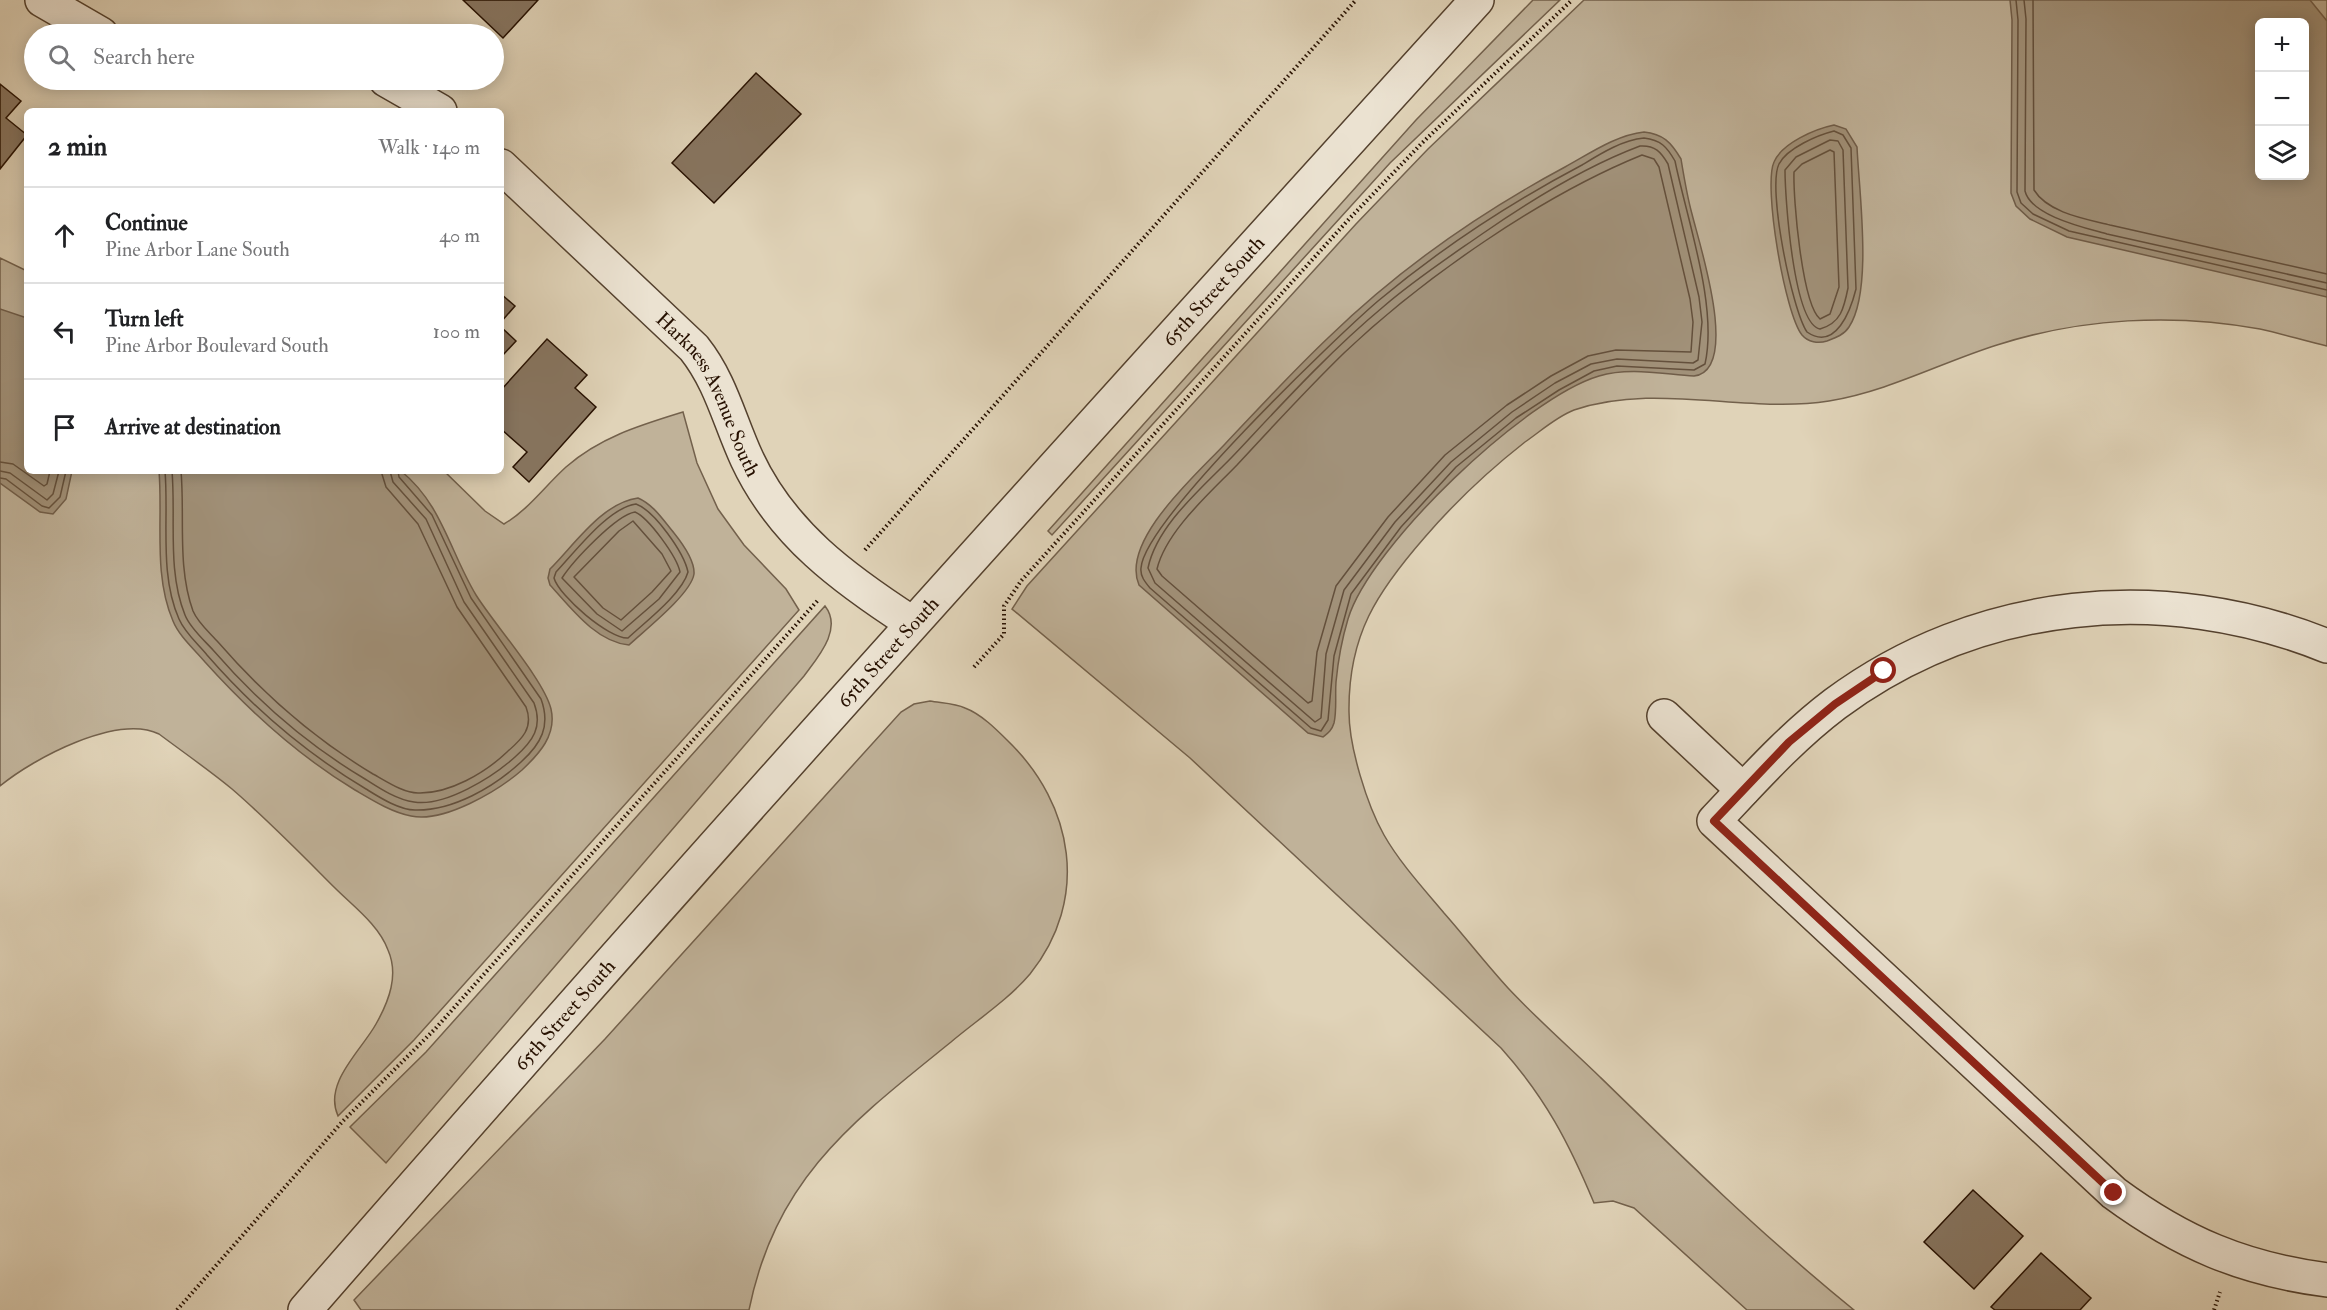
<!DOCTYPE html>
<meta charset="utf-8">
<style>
:root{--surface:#fff;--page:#f2f2f2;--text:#202124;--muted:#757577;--line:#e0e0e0}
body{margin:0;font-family:"IM FELL Double Pica",serif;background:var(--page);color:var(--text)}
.controls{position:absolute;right:18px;top:18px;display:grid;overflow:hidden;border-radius:9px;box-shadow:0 3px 15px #0003}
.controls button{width:54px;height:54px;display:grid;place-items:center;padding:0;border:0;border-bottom:2px solid var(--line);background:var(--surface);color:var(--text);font:30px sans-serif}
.stop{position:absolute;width:18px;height:18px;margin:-14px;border:4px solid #8f2418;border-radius:50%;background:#fff}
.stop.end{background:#8f2418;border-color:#fff;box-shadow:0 2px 6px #0008}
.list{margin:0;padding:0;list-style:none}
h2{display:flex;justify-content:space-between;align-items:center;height:78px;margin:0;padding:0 24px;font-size:26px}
h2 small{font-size:20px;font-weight:400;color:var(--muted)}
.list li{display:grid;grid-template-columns:39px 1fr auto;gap:18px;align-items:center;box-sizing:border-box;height:96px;padding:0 24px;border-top:2px solid var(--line)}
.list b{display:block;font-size:22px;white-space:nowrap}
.list p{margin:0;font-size:20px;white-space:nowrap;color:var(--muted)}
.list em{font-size:20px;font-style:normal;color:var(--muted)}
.icon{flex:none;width:33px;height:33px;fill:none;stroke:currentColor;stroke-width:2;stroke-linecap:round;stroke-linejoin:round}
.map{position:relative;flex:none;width:2327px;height:1310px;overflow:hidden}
.search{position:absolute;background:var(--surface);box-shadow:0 3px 15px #0003;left:24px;top:24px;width:480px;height:66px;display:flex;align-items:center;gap:15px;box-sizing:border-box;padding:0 21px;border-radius:33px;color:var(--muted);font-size:22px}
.panel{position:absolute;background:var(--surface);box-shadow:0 3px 15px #0003;left:24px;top:108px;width:480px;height:366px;border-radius:9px}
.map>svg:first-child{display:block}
</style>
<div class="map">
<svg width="2327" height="1310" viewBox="0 0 2327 1310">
<rect width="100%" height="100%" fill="#e0d3b8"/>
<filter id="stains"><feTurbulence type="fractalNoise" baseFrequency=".00333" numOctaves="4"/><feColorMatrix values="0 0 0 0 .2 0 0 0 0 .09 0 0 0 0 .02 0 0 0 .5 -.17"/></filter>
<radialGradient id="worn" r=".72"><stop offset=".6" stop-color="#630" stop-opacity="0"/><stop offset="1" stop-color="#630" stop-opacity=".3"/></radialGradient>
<path fill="#c0b299" stroke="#73614c" stroke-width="1.5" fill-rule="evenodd" d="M 1533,0 L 1560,0 L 1390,163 L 1052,535 L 1048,531 L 1416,120 Z
M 1584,0 L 2327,0 L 2327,346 C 2305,341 2283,334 2260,329 C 2174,313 2081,318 1997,345 C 1940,363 1889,391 1829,401 C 1746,414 1656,382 1574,410 C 1556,417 1541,431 1525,442 C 1488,471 1456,501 1425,537 C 1377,592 1348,635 1349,712 C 1349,747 1367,805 1384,835 C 1400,863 1423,888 1444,913 C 1466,938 1486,964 1508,988 C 1537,1019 1569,1047 1600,1077 C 1682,1157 1765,1238 1854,1310 L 1747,1310 L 1634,1208 L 1613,1201 L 1594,1203 C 1569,1143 1545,1097 1501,1048 L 1190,758 L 1012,609 L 1027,586 L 1356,224 L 1428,149 ZM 2260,22 L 2304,22 L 2304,176 L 2260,176 Z
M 0,258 L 27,271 L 27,471 L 444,471 L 485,511 L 504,524 C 528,510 545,486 566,467 C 600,437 641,425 683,412 L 697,463 L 718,509 L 744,545 L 786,589 L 799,610 L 414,1040 L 338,1116 C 323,1083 361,1051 376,1024 C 389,1001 399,975 388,950 C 379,925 353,906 335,888 C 301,854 268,820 232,789 C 209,770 183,752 159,734 C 117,714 34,758 0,786 Z
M 825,606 C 843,629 818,657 804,676 L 386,1163 L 350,1127 L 426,1052 Z
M 930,701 C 941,703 955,703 965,708 C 981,714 996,729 1008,741 C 1074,805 1090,899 1030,974 C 1008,1000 977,1020 951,1042 C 852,1122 776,1178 749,1310 L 361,1310 L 354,1300 L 605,1039 L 901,712 L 914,704 Z"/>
<path fill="#a19179" stroke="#705d49" stroke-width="1.5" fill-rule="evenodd" d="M 2010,0 L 2310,0 L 2327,21 L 2327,297 L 2067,237 L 2030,219 L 2016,206 L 2011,193 L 2012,20 ZM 2304,22 L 2304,176 L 2260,176 L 2260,22 Z
M 1834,125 L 1846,129 L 1857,147 C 1859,192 1873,291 1849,327 C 1844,335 1835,338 1827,341 C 1818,344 1808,342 1802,335 C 1785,314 1763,186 1774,162 C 1782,143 1815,129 1834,125 Z
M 1644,132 C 1663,134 1671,142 1681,159 C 1684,177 1687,196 1692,214 C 1699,243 1741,370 1694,376 C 1662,374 1629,367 1599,376 C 1525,398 1370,546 1348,619 C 1342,639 1338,661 1336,682 C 1335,695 1337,710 1334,723 C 1332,730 1328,733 1323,737 L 1308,733 L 1139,585 C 1120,541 1197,474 1225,444 C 1259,408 1293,371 1329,337 C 1398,270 1481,212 1565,167 C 1589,154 1616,135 1644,132 Z
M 0,309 L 27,318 L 27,471 L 72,471 L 66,499 L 53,514 L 40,512 L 0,483 Z
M 159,471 L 401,471 C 442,504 450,552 476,595 C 494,624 544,680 551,709 C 557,735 539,754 522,770 C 498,791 444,823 411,816 C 391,812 372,800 355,790 C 297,755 250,712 205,662 C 194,649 179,636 173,621 C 153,575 163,519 159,471 Z
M 638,498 C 654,505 663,520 674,533 C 682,543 695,560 694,574 C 691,594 645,630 629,645 C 596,642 571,608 550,585 L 548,578 L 550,569 C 575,544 602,503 638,498 Z"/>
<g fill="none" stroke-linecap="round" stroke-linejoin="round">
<path stroke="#64503c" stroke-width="1.5" d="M 2016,0 L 2018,20 L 2017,192 L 2021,203 L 2033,214 L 2069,231 L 2327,290
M 2024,0 L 2026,19 L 2025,191 C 2031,216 2086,228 2107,234 L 2327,283
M 2033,0 L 2034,190 C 2048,213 2086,219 2110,225 L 2327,274
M 1834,131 L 1843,135 L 1851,148 L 1856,289 C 1851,309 1836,352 1807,332 C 1792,310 1767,187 1779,164 C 1787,148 1818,135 1834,131 Z
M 1644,138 C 1661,140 1667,147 1675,161 C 1687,220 1718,306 1705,364 L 1694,370 L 1617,366 L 1594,371 L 1559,390 L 1516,418 L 1456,467 L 1401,527 L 1351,594 L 1334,656 L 1328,720 L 1321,731 L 1311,728 L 1150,588 C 1145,582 1140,576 1141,568 C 1144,521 1335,338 1378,301 C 1440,249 1510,203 1582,165 C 1600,154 1622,140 1644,138 Z
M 1830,140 L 1838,141 L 1843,150 L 1848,288 C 1844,308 1841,323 1820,329 C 1793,324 1785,195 1785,170 L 1796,157 Z
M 1640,146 C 1655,145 1661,152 1668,164 L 1699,297 L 1702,322 L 1698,360 L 1693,363 L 1617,359 L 1591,364 L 1555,383 L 1512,412 L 1451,462 L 1395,522 L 1344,590 L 1326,654 L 1321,718 L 1315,722 L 1155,583 L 1148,568 C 1157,525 1202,488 1232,457 C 1281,405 1329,352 1383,307 C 1414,280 1449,257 1482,234 C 1531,200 1584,167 1640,146 Z
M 1830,150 L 1834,152 L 1839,287 L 1830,314 L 1820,319 C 1802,304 1793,198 1794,172 L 1802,164 Z
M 1642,155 L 1654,159 L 1659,167 L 1690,299 L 1693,322 L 1691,352 L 1616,350 L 1588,356 L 1551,376 L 1507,405 L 1445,455 L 1388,517 L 1336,586 L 1317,652 L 1312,701 L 1308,703 L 1162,576 L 1157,569 C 1166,531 1211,492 1237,465 C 1272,427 1307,389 1344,353 C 1423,278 1541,196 1642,155 Z
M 0,462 L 13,464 L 44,486 L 47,484 L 50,471
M 0,471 L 10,473 L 47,500 L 53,494 L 59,471
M 165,471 C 169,519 159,574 179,619 C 185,633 198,644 207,655 C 254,709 304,752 366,789 C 379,797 399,810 415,810 C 453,811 494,787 521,762 C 541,744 551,726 541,699 L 471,598 L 432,515 L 399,477 L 398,471
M 172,471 C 176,518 167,571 185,615 C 190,628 204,640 213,650 C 258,702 306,744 365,779 C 379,788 397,800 414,802 C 445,807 493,777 515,757 C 533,741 543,727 534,703 L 464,602 L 426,519 L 393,482 L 390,471
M 181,471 C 185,516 177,567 193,611 C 198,623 210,633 218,642 C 264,695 313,738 373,774 C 386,781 403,793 418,793 C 449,794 485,773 507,752 C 522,739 534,728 526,707 L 457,607 L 418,524 L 386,487 L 381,471
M 0,478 L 6,479 L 42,506 L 49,508 L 60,497 L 66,471
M 636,504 C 655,511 684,553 688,572 C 682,594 645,622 628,638 C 609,639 559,596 554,578 L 556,572 C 576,551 608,508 636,504 Z
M 635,512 C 649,518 677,557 680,572 L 659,599 L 622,631 L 597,614 L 562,578 C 573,561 616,515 635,512 Z
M 633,521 L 662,554 L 671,571 L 652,592 L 621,620 L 603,608 L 574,577 L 619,531 Z"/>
</g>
<path fill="#877560" stroke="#261000" stroke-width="1.5" d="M 463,0 L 538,0 L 503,38 Z
M 756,73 L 801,114 L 714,203 L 672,163 Z
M 0,84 L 21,101 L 6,118 L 27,135 L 0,169 Z
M 501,294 L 515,306 L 501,322 Z
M 501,327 L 516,341 L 501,357 Z
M 547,339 L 587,375 L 575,388 L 596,407 L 529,482 L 513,467 L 527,452 L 501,429 L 501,390 Z
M 1973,1190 L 2023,1236 L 1974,1289 L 1924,1242 Z
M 2041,1253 L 2091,1298 L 2080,1310 L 1995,1310 L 1991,1307 Z"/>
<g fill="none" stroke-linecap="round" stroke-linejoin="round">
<defs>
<g id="minor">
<path d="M 42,0 L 101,34"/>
<path d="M 386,80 L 440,111"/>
<path id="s1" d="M 501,166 L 694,348 C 721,382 729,420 747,459 C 782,534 844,579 912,623"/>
<path d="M 2327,646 C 2164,580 1978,598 1835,704 C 1790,738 1753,780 1714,821 L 2114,1193 C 2182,1243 2243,1269 2327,1280"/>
<path d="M 1664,716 L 1743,790"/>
<path id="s2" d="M 305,1310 C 690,868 1083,434 1477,0"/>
</g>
</defs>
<use href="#minor" stroke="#54412e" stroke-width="36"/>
<path stroke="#261000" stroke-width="4" stroke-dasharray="1.5 3" stroke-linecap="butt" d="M 865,550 L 1356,0
M 974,667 L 1004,634 L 1004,606 L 1021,581 L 1350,218 L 1422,143 L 1572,0
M 177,1310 L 343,1121 L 435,1029 L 819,599
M 2214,1310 L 2220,1292"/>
<use href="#minor" stroke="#ebe2d1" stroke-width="33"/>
</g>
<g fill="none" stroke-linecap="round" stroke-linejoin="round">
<path stroke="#8f2418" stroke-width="8" d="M 1884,671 L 1835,704 L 1789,742 L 1714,821 L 2114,1193"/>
</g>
<g text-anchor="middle" stroke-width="4.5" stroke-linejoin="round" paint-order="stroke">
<g font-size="20" fill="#261000" stroke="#ebe2d1">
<text dy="7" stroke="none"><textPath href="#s2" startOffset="1365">65th Street South</textPath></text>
<text dy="7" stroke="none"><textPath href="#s1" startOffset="312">Harkness Avenue South</textPath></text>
<text dy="7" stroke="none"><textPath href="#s2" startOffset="879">65th Street South</textPath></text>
<text dy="7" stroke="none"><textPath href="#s2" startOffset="393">65th Street South</textPath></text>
</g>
</g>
<rect width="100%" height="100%" filter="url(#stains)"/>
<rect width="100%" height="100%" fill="url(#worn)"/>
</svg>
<div class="controls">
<button>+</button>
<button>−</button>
<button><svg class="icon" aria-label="layers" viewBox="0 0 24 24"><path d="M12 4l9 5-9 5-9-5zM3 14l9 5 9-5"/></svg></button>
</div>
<div class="stop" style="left:1884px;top:671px"></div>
<div class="stop end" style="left:2114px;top:1193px"></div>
<div class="search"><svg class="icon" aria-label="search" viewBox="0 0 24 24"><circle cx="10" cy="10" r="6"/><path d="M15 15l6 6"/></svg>Search here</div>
<section class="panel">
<h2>2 min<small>Walk · 140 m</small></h2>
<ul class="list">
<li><svg class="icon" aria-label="ahead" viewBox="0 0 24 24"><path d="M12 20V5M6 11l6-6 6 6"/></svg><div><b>Continue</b><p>Pine Arbor Lane South</p></div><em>40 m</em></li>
<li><svg class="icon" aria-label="left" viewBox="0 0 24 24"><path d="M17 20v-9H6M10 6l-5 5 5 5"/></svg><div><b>Turn left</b><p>Pine Arbor Boulevard South</p></div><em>100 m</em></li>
<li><svg class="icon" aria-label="arrive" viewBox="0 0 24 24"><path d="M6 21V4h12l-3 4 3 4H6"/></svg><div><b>Arrive at destination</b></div></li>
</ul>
</section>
</div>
